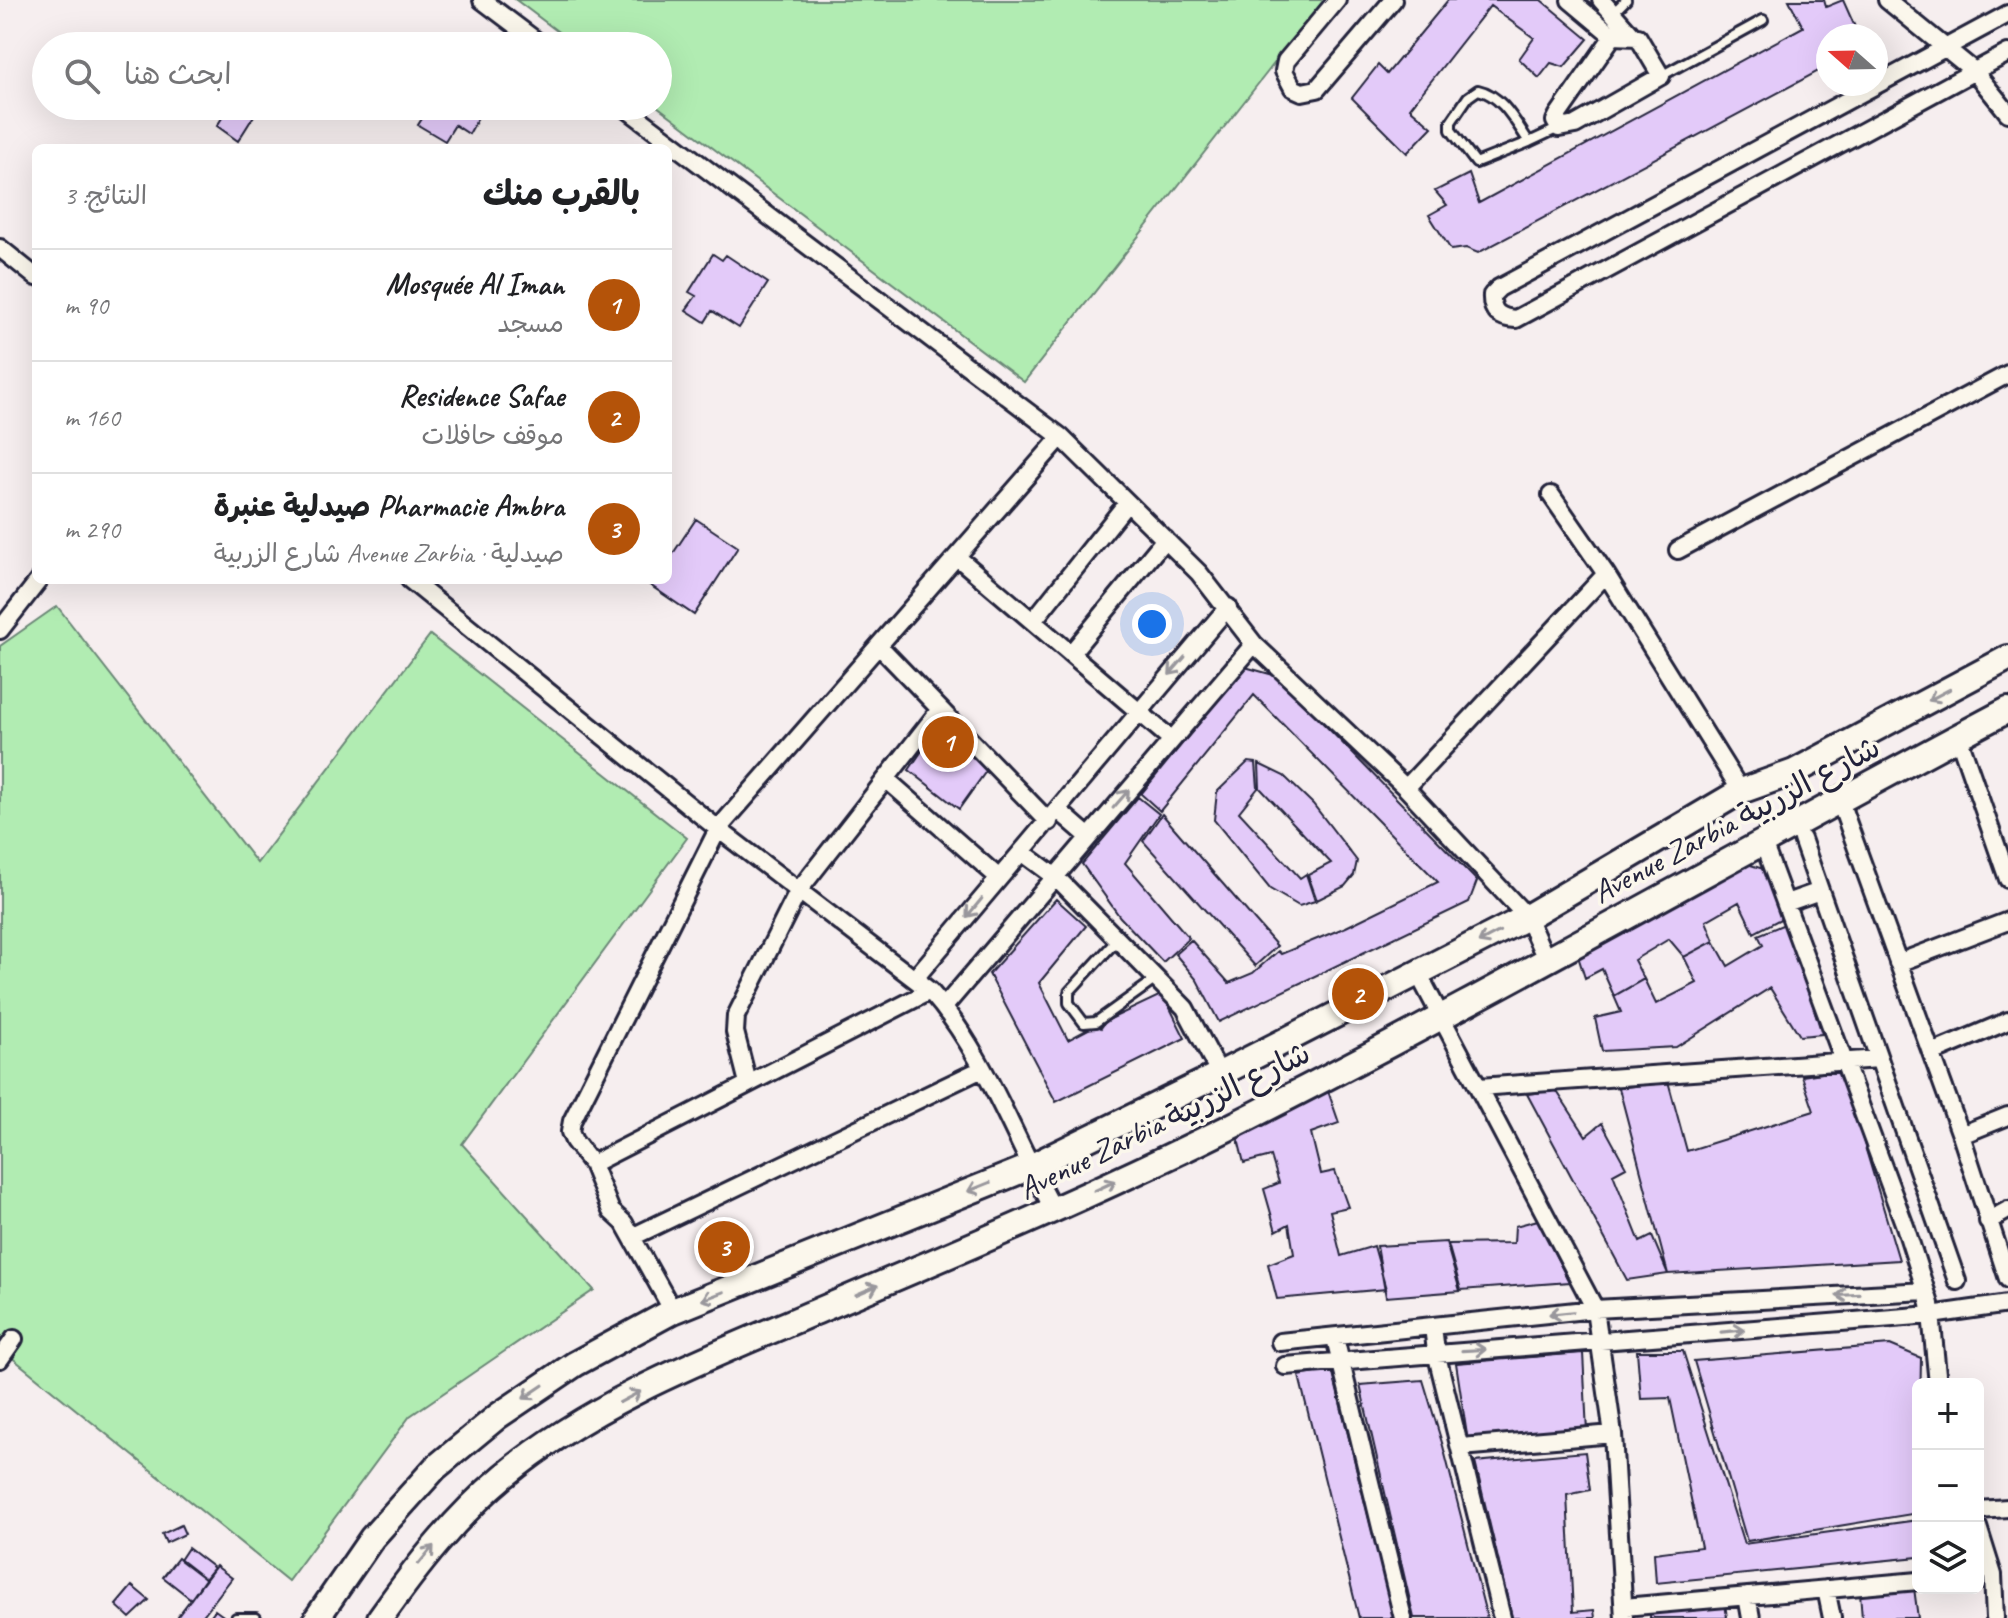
<!DOCTYPE html>
<html lang="ar">
<meta charset="utf-8">
<style>
:root{--surface:#fff;--page:#f2f2f2;--text:#202124;--muted:#757577;--line:#e0e0e0;--accent:#b45309}
body{margin:0;font-family:Caveat,"Playpen Sans Arabic",sans-serif;background:var(--page);color:var(--text);direction:rtl}
.controls{position:absolute;right:24px;bottom:24px;display:grid;overflow:hidden;border-radius:12px;box-shadow:0 8px 32px #0002}
.controls button{width:72px;height:72px;display:grid;place-items:center;padding:0;border:0;border-bottom:2px solid var(--line);background:var(--surface);color:var(--text);font:40px sans-serif}
.compass{position:absolute;left:1816px;top:24px;width:72px;height:72px;border-radius:50%;background:var(--surface);box-shadow:0 8px 32px #0002;rotate:290deg}
.you{position:absolute;left:1152px;top:624px;width:28px;height:28px;margin:-20px;border:6px solid #fff;border-radius:50%;background:#1a73e8;box-shadow:0 0 0 12px #1a73e833}
.badge{display:grid;place-items:center;width:52px;height:52px;border-radius:50%;background:var(--accent);color:#fff;font-size:26px;font-weight:700}
.pin{position:absolute;translate:-50% -50%;border:4px solid #fff;box-shadow:0 2px 8px #0006}
.list{margin:0;padding:0;list-style:none}
h2{display:flex;justify-content:space-between;align-items:center;height:104px;margin:0;padding:0 32px;font-size:34px}
h2 small{font-size:26px;font-weight:400;color:var(--muted)}
.list li{display:grid;grid-template-columns:52px 1fr auto;gap:24px;align-items:center;box-sizing:border-box;height:112px;padding:0 32px;border-top:2px solid var(--line)}
.list b{display:block;font-size:30px;white-space:nowrap}
.list p{margin:0;font-size:26px;white-space:nowrap;color:var(--muted)}
.list em{font-size:26px;font-style:normal;color:var(--muted)}
.icon{flex:none;width:44px;height:44px;fill:none;stroke:currentColor;stroke-width:2;stroke-linecap:round;stroke-linejoin:round}
.map{position:relative;flex:none;width:2008px;height:1618px;overflow:hidden;direction:ltr}
.search{position:absolute;background:var(--surface);box-shadow:0 8px 32px #0002;left:32px;top:32px;width:640px;height:88px;display:flex;align-items:center;gap:20px;box-sizing:border-box;padding:0 28px;border-radius:44px;color:var(--muted);font-size:30px}
.panel{position:absolute;background:var(--surface);box-shadow:0 8px 32px #0002;left:32px;top:144px;width:640px;height:440px;border-radius:12px;direction:rtl}
.map>svg:first-child{display:block}
</style>
<div class="map">
<svg width="2008" height="1618" viewBox="0 0 2008 1618">
<rect width="100%" height="100%" fill="#f6eeef"/>
<filter id="ink" filterUnits="userSpaceOnUse"><feTurbulence type="fractalNoise" baseFrequency=".0125" numOctaves="2"/><feDisplacementMap in="SourceGraphic" scale="16" xChannelSelector="R" yChannelSelector="G"/><feConvolveMatrix kernelMatrix="1 2 1 2 8 2 1 2 1" color-interpolation-filters="sRGB"/></filter>
<g filter="url(#ink)">
<path fill="#b1ecb2" stroke="#6a8776" stroke-width="2" d="M 516,0 L 1324,0 L 1024,382 L 657,106 L 658,46 L 577,46 Z
M 57,606 L 257,863 L 430,635 L 687,838 L 462,1144 L 594,1290 L 410,1416 L 288,1581 L 0,1348 L 0,646 Z"/>
<path fill="#e3caf9" stroke="#22223b" stroke-width="2" d="M 1448,0 L 1541,0 L 1588,39 L 1564,67 L 1551,63 L 1539,78 L 1519,59 L 1534,38 L 1490,6 L 1410,108 L 1432,127 L 1407,153 L 1352,98 L 1378,65 L 1387,74 Z
M 1789,0 L 1824,0 L 1826,7 L 1843,0 L 1859,36 L 1828,36 L 1828,66 L 1478,253 L 1466,248 L 1451,250 L 1429,215 L 1447,205 L 1435,191 L 1469,174 L 1479,203 L 1803,27 Z
M 215,106 L 250,106 L 248,109 L 255,114 L 238,141 L 217,126 L 225,113 Z
M 430,106 L 471,106 L 468,111 L 478,118 L 469,134 L 455,125 L 445,141 L 418,125 Z
M 713,254 L 722,260 L 726,255 L 768,283 L 739,328 L 712,311 L 705,322 L 686,310 L 696,296 L 689,292 Z
M 696,519 L 738,547 L 694,615 L 644,581 L 668,580 L 668,561 Z
M 1245,667 L 1277,676 L 1477,881 L 1469,902 L 1219,1022 L 1197,980 L 1175,954 L 1191,940 L 1229,983 L 1253,973 L 1278,951 L 1281,954 L 1346,927 L 1438,882 L 1254,695 L 1160,811 L 1141,794 Z
M 945,717 L 989,767 L 959,809 L 909,770 Z
M 1248,762 L 1256,763 L 1258,788 L 1239,812 L 1300,878 L 1306,874 L 1315,901 L 1299,906 L 1270,889 L 1214,820 L 1217,792 Z
M 1259,764 L 1284,776 L 1313,804 L 1357,861 L 1354,875 L 1345,886 L 1317,900 L 1308,875 L 1331,863 L 1260,788 Z
M 1138,797 L 1159,814 L 1125,863 L 1189,938 L 1163,962 L 1120,917 L 1082,864 Z
M 1162,814 L 1277,946 L 1255,966 L 1143,841 Z
M 1744,863 L 1770,871 L 1786,916 L 1754,933 L 1739,902 L 1706,921 L 1714,941 L 1684,957 L 1669,939 L 1634,960 L 1644,979 L 1614,996 L 1602,969 L 1585,978 L 1577,953 Z
M 1056,899 L 1086,926 L 1039,983 L 1068,1040 L 1096,1025 L 1101,1028 L 1106,1021 L 1163,994 L 1185,1038 L 1056,1102 L 989,974 Z
M 1787,923 L 1822,1034 L 1800,1036 L 1770,988 L 1676,1047 L 1602,1051 L 1595,1018 L 1621,1012 L 1614,996 L 1644,979 L 1656,1004 L 1697,983 L 1684,957 L 1714,941 L 1728,966 L 1763,945 L 1758,935 Z
M 1842,1070 L 1899,1260 L 1668,1274 L 1619,1088 L 1668,1081 L 1687,1151 L 1814,1111 L 1802,1076 Z
M 1327,1088 L 1339,1123 L 1311,1133 L 1321,1174 L 1335,1171 L 1348,1207 L 1330,1211 L 1341,1256 L 1374,1246 L 1386,1289 L 1277,1299 L 1268,1264 L 1294,1254 L 1289,1224 L 1276,1231 L 1264,1189 L 1279,1183 L 1271,1156 L 1244,1163 L 1236,1131 Z
M 1556,1090 L 1586,1136 L 1602,1123 L 1626,1167 L 1613,1174 L 1640,1242 L 1652,1236 L 1668,1274 L 1627,1280 L 1527,1094 Z
M 1538,1220 L 1569,1282 L 1461,1290 L 1448,1244 L 1514,1243 L 1515,1226 Z
M 1446,1242 L 1460,1291 L 1386,1297 L 1377,1246 Z
M 1890,1345 L 1921,1358 L 1918,1513 L 1747,1541 L 1694,1361 Z
M 1637,1351 L 1683,1351 L 1744,1544 L 1918,1520 L 1918,1557 L 1656,1583 L 1654,1553 L 1701,1547 L 1670,1398 L 1641,1399 Z
M 1583,1353 L 1587,1432 L 1468,1442 L 1456,1363 Z
M 1332,1370 L 1371,1527 L 1397,1618 L 1359,1618 L 1299,1376 Z
M 1423,1380 L 1443,1446 L 1487,1618 L 1414,1618 L 1360,1385 Z
M 1585,1452 L 1590,1490 L 1567,1495 L 1573,1612 L 1594,1610 L 1595,1618 L 1512,1618 L 1475,1462 Z
M 181,1525 L 185,1534 L 166,1543 L 162,1534 Z
M 188,1548 L 214,1568 L 205,1579 L 180,1560 Z
M 178,1558 L 205,1579 L 191,1599 L 163,1577 Z
M 216,1566 L 232,1578 L 201,1618 L 180,1618 L 178,1616 Z
M 132,1586 L 149,1600 L 130,1618 L 116,1605 Z
M 1914,1588 L 1918,1618 L 1862,1618 L 1860,1593 Z
M 1725,1603 L 1727,1618 L 1650,1618 L 1650,1611 Z
M 215,1610 L 226,1618 L 209,1618 Z"/>
<g fill="none" stroke-linecap="round" stroke-linejoin="round">
<defs>
<path id="lane" d="M 1614,12 L 1626,0
M 1661,76 L 1763,20
M 1478,90 C 1502,95 1516,123 1529,142 L 1476,163 L 1451,130 L 1451,122 L 1468,97 Z
M 1529,142 L 1559,128
M 1116,941 L 1069,992 L 1069,1003 L 1084,1023 L 1096,1022 L 1156,979
M 236,1618 L 256,1618"/>
<path id="street" d="M 482,0 L 543,46
M 1337,0 L 1286,61 L 1284,71 L 1293,88 L 1302,92 L 1317,89 L 1393,0
M 1570,0 L 1613,36 L 1638,37 L 1661,76 L 1575,125 L 1559,128 L 1555,121 L 1558,115 L 1613,36
M 1601,0 L 1632,35
M 1887,0 L 1974,71 L 2008,113
M 2008,14 L 1499,288 L 1492,295 C 1491,313 1500,318 1516,319 L 2008,53
M 623,106 L 1061,437 L 1199,573 L 1254,644 L 1406,788 L 1527,917 L 1546,959
M 0,248 L 36,277
M 1551,495 L 1606,574 L 1741,791
M 1678,550 L 2008,374
M 957,557 L 1172,740
M 410,580 L 718,829 L 930,991 C 985,1053 1014,1139 1054,1210
M 1033,621 L 1127,503
M 0,630 L 39,580
M 880,647 L 1049,822
M 1072,652 L 1165,539
M 1958,736 L 2008,879
M 886,779 L 999,878
M 1406,788 L 1606,574
M 1839,799 L 1961,1135 L 2008,1279
M 1058,810 L 1089,837
M 1802,839 L 1957,1281
M 1762,840 L 1905,1226 L 1930,1304 L 1938,1384
M 1022,852 L 1057,878 L 1185,1008 L 1220,1074
M 1786,903 L 1820,891
M 1898,963 L 2008,921
M 1419,975 L 1595,1309 L 1613,1434 L 1624,1618
M 915,978 L 1228,607
M 944,1007 L 1254,644
M 1932,1053 L 2008,1021
M 748,1083 L 735,1032 L 736,1016 L 799,890 L 939,711
M 1479,1087 L 1879,1059
M 1961,1135 L 2008,1116
M 592,1164 L 930,991
M 1988,1221 L 2008,1210
M 632,1237 L 982,1069
M 673,1311 L 624,1223 L 611,1211 L 592,1164 L 574,1141 L 570,1132 L 572,1121 L 718,829 L 1061,437
M 1433,1326 L 1436,1352 L 1502,1618
M 1335,1338 L 1403,1618
M 1280,1342 L 1595,1309 L 1926,1291
M 0,1359 L 14,1339
M 1285,1366 L 1931,1315 L 2008,1304
M 1461,1447 L 1613,1434
M 1978,1510 L 2008,1508
M 1978,1527 L 1993,1575 L 1995,1618
M 1826,1589 L 1832,1618
M 1747,1596 L 1751,1618
M 1624,1607 L 1918,1581"/>
<path id="secondary" d="M 317,1618 L 372,1538 L 435,1468 L 498,1416 L 575,1364 L 673,1311 L 1030,1167 L 1220,1074 L 1527,917 L 1741,791 L 1794,772 L 2008,658
M 380,1618 C 417,1566 455,1517 504,1476 C 595,1400 712,1356 820,1310 C 957,1252 1093,1195 1226,1129 C 1490,996 1747,848 2008,710"/>
</defs>
<use href="#lane" stroke="#22223b" stroke-width="14"/>
<use href="#street" stroke="#22223b" stroke-width="22"/>
<use href="#secondary" stroke="#22223b" stroke-width="30"/>
<use href="#lane" stroke="#fbf7ec" stroke-width="8"/>
<use href="#street" stroke="#fbf7ec" stroke-width="16"/>
<use href="#secondary" stroke="#fbf7ec" stroke-width="24"/>
</g>
<defs><path id="oneway-shaft" d="M-6 0H5M1.5-3L5.5 0L1.5 3" fill="none" stroke-width="1.6" stroke-linecap="round" stroke-linejoin="round" transform="scale(2)"/></defs>
<g stroke="#99979c">
<use href="#oneway-shaft" transform="translate(1177 666) rotate(131)"/>
<use href="#oneway-shaft" transform="translate(1939 695) rotate(152)"/>
<use href="#oneway-shaft" transform="translate(1121 799) rotate(-49)"/>
<use href="#oneway-shaft" transform="translate(974 908) rotate(130)"/>
<use href="#oneway-shaft" transform="translate(1489 937) rotate(152)"/>
<use href="#oneway-shaft" transform="translate(1105 1186) rotate(-25)"/>
<use href="#oneway-shaft" transform="translate(979 1187) rotate(158)"/>
<use href="#oneway-shaft" transform="translate(867 1290) rotate(-23)"/>
<use href="#oneway-shaft" transform="translate(1848 1295) rotate(177)"/>
<use href="#oneway-shaft" transform="translate(713 1296) rotate(159)"/>
<use href="#oneway-shaft" transform="translate(1561 1313) rotate(174)"/>
<use href="#oneway-shaft" transform="translate(1733 1331) rotate(-5)"/>
<use href="#oneway-shaft" transform="translate(1474 1350) rotate(-3)"/>
<use href="#oneway-shaft" transform="translate(533 1392) rotate(146)"/>
<use href="#oneway-shaft" transform="translate(630 1397) rotate(-28)"/>
<use href="#oneway-shaft" transform="translate(426 1555) rotate(-51)"/>
</g>
</g>
<g text-anchor="middle" stroke-width="7" stroke-linejoin="round" paint-order="stroke">
<g font-size="32" fill="#22223b" stroke="#fbf7ec">
<text transform="translate(1736 819) rotate(-28)" y="11">Avenue Zarbia شارع الزربية</text>
<text transform="translate(1164 1120) rotate(-26)" y="11">Avenue Zarbia شارع الزربية</text>
</g>
</g>
</svg>
<div class="controls">
<button>+</button>
<button>−</button>
<button><svg class="icon" aria-label="layers" viewBox="0 0 24 24"><path d="M12 4l9 5-9 5-9-5zM3 14l9 5 9-5"/></svg></button>
</div>
<svg class="compass" viewBox="-18 -18 36 36"><path d="M0-13l5 13h-10z" fill="#e53935"/><path d="M0 13l5-13h-10z" fill="#757577"/></svg>
<div class="you"></div>
<div class="pin badge" style="left:948px;top:742px">1</div>
<div class="pin badge" style="left:1358px;top:994px">2</div>
<div class="pin badge" style="left:724px;top:1247px">3</div>
<div class="search"><svg class="icon" aria-label="search" viewBox="0 0 24 24"><circle cx="10" cy="10" r="6"/><path d="M15 15l6 6"/></svg>ابحث هنا</div>
<section class="panel">
<h2>بالقرب منك<small>النتائج: 3</small></h2>
<ul class="list">
<li><span class="badge">1</span><div><b>Mosquée Al Iman</b><p>مسجد</p></div><em>90 m</em></li>
<li><span class="badge">2</span><div><b>Residence Safae</b><p>موقف حافلات</p></div><em>160 m</em></li>
<li><span class="badge">3</span><div><b>Pharmacie Ambra صيدلية عنبرة</b><p>صيدلية · Avenue Zarbia شارع الزربية</p></div><em>290 m</em></li>
</ul>
</section>
</div>
